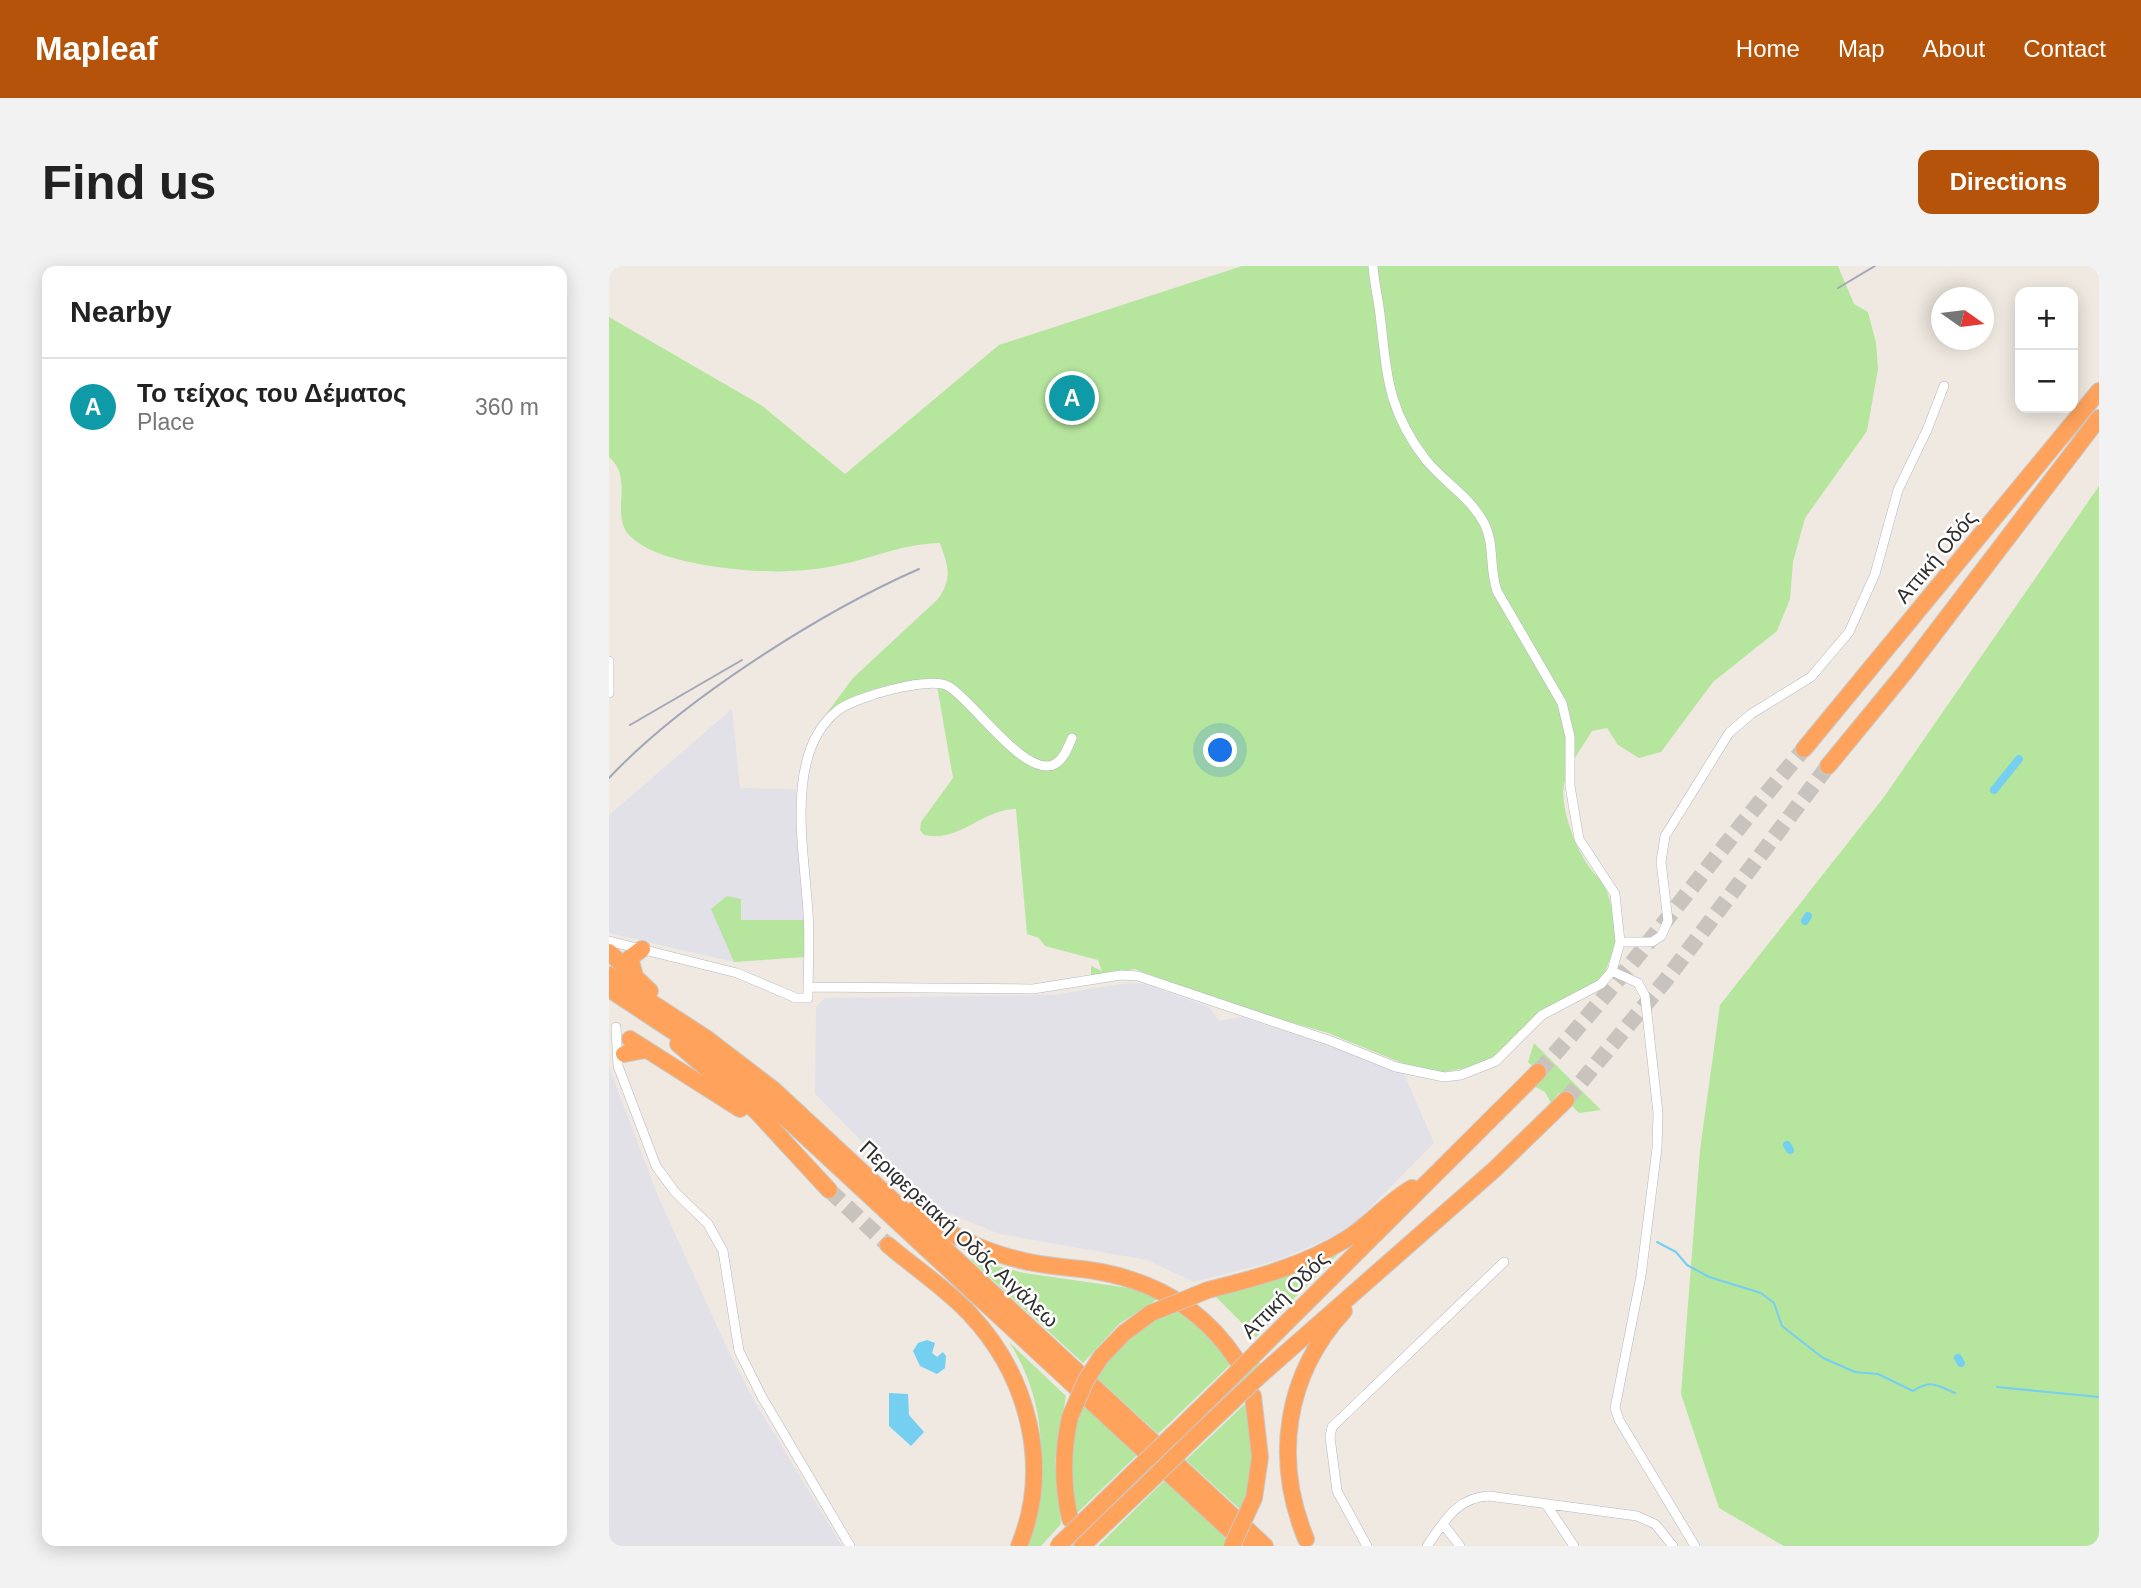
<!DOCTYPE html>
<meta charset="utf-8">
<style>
:root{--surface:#fff;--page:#f2f2f2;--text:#222;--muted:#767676;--line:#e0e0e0;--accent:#b45309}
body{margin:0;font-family:Helvetica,sans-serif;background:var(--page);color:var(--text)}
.controls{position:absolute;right:21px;top:21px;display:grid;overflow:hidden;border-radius:14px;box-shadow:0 4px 18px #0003}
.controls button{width:63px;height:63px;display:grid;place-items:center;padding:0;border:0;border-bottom:2px solid var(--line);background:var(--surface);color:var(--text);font:35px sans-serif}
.compass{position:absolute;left:1322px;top:21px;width:63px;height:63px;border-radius:50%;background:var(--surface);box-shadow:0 4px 18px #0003;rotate:104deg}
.you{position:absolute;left:612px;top:485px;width:24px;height:24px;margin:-18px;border:5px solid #fff;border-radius:50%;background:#1a73e8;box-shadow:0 0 0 10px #1a73e833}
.badge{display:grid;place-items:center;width:46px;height:46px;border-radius:50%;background:var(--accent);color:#fff;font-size:23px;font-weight:700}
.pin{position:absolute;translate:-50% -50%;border:4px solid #fff;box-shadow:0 2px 7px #0006}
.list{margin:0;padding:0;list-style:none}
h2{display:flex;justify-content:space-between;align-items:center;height:91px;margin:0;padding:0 28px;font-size:30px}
h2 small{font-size:23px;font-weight:400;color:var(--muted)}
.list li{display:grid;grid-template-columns:46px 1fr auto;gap:21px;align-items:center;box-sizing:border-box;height:98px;padding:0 28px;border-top:2px solid var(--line)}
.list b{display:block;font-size:26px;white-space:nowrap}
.list p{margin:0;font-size:23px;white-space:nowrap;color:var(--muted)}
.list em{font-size:23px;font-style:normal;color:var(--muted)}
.map{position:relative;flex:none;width:1490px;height:1280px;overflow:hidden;border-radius:14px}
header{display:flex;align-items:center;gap:42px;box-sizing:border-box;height:98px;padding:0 35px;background:var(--accent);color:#fff}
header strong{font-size:33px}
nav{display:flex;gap:38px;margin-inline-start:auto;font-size:24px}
.intro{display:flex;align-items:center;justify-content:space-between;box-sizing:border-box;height:168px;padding:0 42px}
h1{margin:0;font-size:49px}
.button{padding:18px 32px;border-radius:14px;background:var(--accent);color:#fff;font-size:24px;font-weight:700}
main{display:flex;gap:42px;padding:0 42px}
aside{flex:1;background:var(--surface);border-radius:14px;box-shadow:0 4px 18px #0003}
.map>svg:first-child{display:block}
</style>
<header>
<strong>Mapleaf</strong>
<nav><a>Home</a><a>Map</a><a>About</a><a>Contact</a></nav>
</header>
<div class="intro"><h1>Find us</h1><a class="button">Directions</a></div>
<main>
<aside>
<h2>Nearby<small></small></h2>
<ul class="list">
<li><span class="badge" style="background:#0f9aa8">A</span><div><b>Το τείχος του Δέματος</b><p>Place</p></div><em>360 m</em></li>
</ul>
</aside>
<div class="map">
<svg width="1490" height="1280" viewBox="0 0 1490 1280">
<rect width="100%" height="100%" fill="#efe9e1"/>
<path fill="#e3e1e8" d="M 123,443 L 131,522 L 187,523 L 196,654 L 132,654 L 130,644 L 125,696 L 0,667 L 0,549 Z
M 519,717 L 536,718 L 600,741 L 610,755 L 632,751 L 714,776 L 795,808 L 825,877 L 748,955 L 726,970 L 666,995 L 585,1016 L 538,994 L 390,968 L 335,945 L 311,930 L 279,902 L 206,828 L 207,741 L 216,732 L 444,729 Z
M 0,801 L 48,928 L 118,1082 L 144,1133 L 233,1280 L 0,1280 Z"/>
<path fill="#b6e59e" d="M 633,0 L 1229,0 L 1245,38 L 1259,46 L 1267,77 L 1269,103 L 1258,165 L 1196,252 L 1184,296 L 1181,333 L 1168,365 L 1104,416 L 1052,486 L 1030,492 L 1009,479 L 998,462 L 983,465 C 974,480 958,501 955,519 C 950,545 973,603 995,616 L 1011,667 L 993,714 L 990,712 L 984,720 L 944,739 L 885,790 L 868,800 L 835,806 L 798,799 L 719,767 L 633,742 L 525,703 L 482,711 L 482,700 L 493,705 L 489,694 L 436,680 L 430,672 L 418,668 L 407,543 C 374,543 350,577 315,569 L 311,564 L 312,556 L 344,512 L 327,414 C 281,417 246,422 212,455 L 244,412 L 329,333 C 344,312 339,300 331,277 C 297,278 274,288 243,296 C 192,309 145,307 95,299 C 70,294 40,288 21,270 C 0,249 26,213 0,191 L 0,51 L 152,139 L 236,208 L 390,79 Z
M 1490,220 L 1490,1280 L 1175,1280 L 1110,1242 L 1072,1128 L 1091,884 L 1111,739 L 1275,531 Z
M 118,630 L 132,633 L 132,654 L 196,654 L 196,691 L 125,696 L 102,643 Z
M 925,777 L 992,844 L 970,847 L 950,827 L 942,837 L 936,826 L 925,820 L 934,811 L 919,796 Z
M 729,988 L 647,1071 L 607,1031 Z
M 361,993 L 415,1007 L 520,1022 L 550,1032 L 510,1058 L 474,1097 Z
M 570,1040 L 586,1052 L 623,1097 L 549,1168 L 486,1110 C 509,1080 536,1056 570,1040 Z
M 400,1076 L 457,1130 L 446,1195 L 452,1258 L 432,1280 L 417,1280 C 438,1211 441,1139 400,1076 Z
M 650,1094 L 652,1099 L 464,1280 L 458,1280 Z
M 639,1135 L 645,1204 L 634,1246 L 577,1194 Z
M 472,1137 L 528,1189 L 466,1249 L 460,1189 Z
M 556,1214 L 620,1273 L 615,1280 L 489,1280 Z"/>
<path fill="#75cff0" d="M 318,1074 L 326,1077 L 323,1087 L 328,1091 L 334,1086 L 337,1090 L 336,1102 L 328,1108 L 311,1100 L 304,1085 L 309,1077 Z
M 280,1127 L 299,1128 L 300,1149 L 315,1166 L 302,1180 L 280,1160 Z"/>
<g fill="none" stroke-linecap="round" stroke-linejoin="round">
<path stroke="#75cff0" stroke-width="2" d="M 1048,976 L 1067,986 L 1078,999 L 1100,1011 L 1152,1027 L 1165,1037 L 1173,1060 L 1214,1092 L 1246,1106 L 1269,1108 L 1304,1125 C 1322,1113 1327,1119 1346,1127
M 1388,1121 L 1490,1131"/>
<path stroke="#75cff0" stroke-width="8" d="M 1385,524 L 1410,493
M 1196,655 L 1199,650
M 1178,879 L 1181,884
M 1349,1092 L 1352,1097"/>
<path stroke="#c8c4bd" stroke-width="16" stroke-dasharray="16 8" stroke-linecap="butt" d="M 929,806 C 1024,704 1104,589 1195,483
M 957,834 L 1056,715 L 1219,500
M 220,924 L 279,979"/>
<defs>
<path id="street" d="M 0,395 L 0,427
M 0,675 L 128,707 L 187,732 L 199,732 C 199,704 201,675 199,647 C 196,588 174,488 228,445 C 245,431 319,410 339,420 C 363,433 417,514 446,498 C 455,493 459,481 463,472
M 1011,676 L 1043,676 L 1052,670 L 1059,655 L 1052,596 L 1056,570 L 1120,467 L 1142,448 L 1202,411 L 1240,366 L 1266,308 L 1289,224 L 1318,164 L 1335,120
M 1003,705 L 1029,717 L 1036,730 L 1049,847 L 1048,882 L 1032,1010 L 1006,1142 L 1010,1154 L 1086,1280
M 199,721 L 424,723 L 512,709 L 529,710 L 722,775 L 787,801 L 835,811 L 852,809 L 887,795 L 933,749 L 992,718 L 1003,705 L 1011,676 L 1006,628 L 970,573 L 961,520 L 961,471 L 953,437 L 888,325 C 880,303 886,278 875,257 C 861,231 835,216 817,194 C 778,144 778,108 771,48 C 769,32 765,16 764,0
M 7,761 L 9,800 L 47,900 L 66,926 L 99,958 L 114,985 L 130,1085 L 153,1131 L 241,1280
M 937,1238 L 965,1280
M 834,1258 L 851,1280
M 758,1280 L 728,1225 L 721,1171 L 723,1161 L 895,996
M 818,1280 C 835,1256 848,1231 880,1230 L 1028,1250 L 1046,1258 L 1064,1280"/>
<path id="highway" d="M 1195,483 L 1490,125
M 1219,500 L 1297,405 L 1490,152
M 0,686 L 41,725
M 0,709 L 97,772 L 165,824 L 656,1280
M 26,710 L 21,692 L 33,683
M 0,723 L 100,789 L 182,857 L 638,1280
M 21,773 L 131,843
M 69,778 L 148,846 L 220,924
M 15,788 L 36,784
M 305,944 C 337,967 372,985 411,994 C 434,1000 457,1001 480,1004 C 542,1013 592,1040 627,1093
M 279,979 C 306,1002 337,1022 361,1048 C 419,1110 443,1200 410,1280
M 599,1024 C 648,1012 696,999 739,972 C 762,957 780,935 803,922
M 647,1087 L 929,806
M 492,1091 L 515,1067 L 542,1047
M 655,1106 L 886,903 L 957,834
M 644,1130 L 651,1191 L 645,1232
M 461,1151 C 453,1186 453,1218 461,1253
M 574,1159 L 617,1117
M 586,1171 L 625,1134
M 483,1247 L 524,1207
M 697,1273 C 664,1193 676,1109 735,1045
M 473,1280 L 537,1219"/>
</defs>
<use href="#street" stroke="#b4b7c1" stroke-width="10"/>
<use href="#highway" stroke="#c9c9c9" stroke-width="18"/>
<use href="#street" stroke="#fff" stroke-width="9"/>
<use href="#highway" stroke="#ffa35c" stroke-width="16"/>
<path stroke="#a3a6b8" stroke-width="2" d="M 1229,22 L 1266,0
M 21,459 L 133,394
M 0,512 C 73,434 212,346 310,303"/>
<defs>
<path id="highway-bridge" d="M 542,1047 L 599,1024
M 617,1117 L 647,1087
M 625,1134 L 655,1106
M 461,1151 L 477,1114 L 492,1091
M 524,1207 L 574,1159
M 537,1219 L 586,1171
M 449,1280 L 483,1247
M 623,1280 L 645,1232"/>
</defs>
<use href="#highway-bridge" stroke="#c9c9c9" stroke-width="18" stroke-linecap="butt"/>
<use href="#highway-bridge" stroke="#ffa35c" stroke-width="16"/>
</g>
<g text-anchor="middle" stroke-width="5" stroke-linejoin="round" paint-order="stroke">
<g font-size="21" fill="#2e2e2e" stroke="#fff">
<text transform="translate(1327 291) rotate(-50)" y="7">Αττική Οδός</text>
<text transform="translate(350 968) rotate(43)" y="7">Περιφερειακή Οδός Αιγάλεω</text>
<text transform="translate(676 1029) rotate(-45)" y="7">Αττική Οδός</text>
</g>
</g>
</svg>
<div class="controls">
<button>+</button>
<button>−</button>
</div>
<svg class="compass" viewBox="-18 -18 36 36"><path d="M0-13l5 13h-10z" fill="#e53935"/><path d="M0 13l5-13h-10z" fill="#767676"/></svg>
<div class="you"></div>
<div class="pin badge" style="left:463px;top:132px;background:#0f9aa8">A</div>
</div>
</main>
